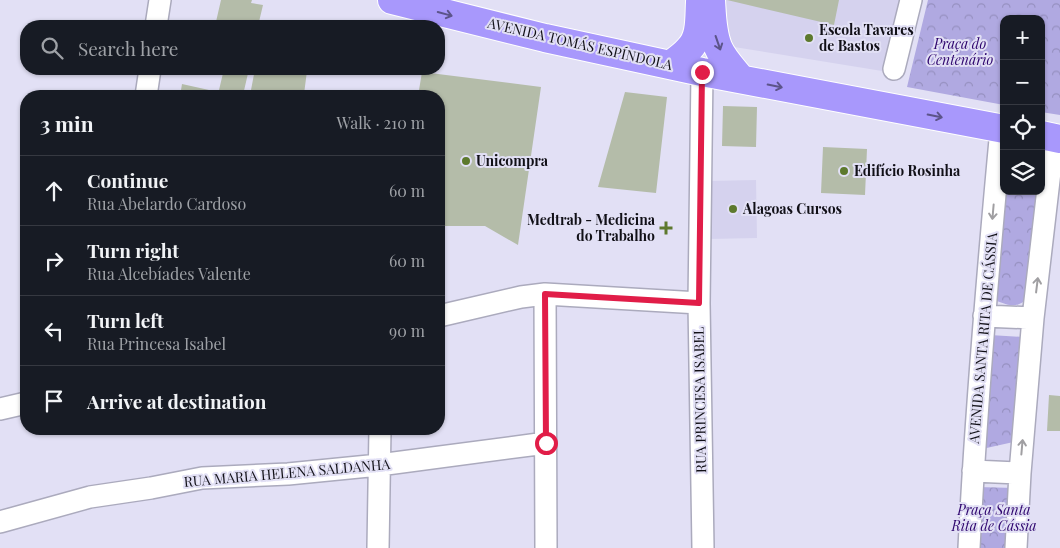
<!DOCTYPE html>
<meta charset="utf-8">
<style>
:root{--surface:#171b24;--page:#242831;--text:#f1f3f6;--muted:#9ea1a6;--line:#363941}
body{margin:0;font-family:"Playfair Display",serif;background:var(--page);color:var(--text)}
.controls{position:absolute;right:15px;top:15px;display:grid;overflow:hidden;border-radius:10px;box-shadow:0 1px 4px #0004}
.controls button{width:45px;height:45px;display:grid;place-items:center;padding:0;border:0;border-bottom:1px solid var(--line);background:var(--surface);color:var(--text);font:25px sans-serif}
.stop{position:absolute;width:15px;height:15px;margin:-11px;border:4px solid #e11d48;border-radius:50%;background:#fff}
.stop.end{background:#e11d48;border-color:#fff;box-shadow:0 1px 5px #0008}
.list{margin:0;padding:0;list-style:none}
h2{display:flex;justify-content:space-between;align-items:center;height:65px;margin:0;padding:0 20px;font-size:21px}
h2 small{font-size:16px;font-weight:400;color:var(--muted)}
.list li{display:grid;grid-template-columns:32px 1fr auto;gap:15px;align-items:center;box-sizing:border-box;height:70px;padding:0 20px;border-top:1px solid var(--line)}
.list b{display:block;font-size:19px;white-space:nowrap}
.list p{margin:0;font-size:16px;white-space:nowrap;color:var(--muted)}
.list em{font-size:16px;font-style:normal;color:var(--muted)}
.icon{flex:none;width:28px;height:28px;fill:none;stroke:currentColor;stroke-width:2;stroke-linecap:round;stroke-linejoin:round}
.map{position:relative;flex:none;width:1060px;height:548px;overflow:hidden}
.search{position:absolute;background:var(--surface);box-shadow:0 1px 4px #0004;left:20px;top:20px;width:425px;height:55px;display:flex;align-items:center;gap:12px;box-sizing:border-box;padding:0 18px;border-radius:20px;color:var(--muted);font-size:19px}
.panel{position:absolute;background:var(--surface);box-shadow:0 1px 4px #0004;left:20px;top:90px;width:425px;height:345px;border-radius:20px}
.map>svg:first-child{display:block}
</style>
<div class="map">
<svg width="1060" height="548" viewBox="0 0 1060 548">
<defs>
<pattern id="park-crowns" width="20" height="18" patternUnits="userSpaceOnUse" patternTransform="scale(1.25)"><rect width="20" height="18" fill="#b0a9e1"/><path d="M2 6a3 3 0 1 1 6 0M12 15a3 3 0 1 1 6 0" fill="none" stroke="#9690c0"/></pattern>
</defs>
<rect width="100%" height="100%" fill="#e2e0f5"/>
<path fill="#d5d2ee" d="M 722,0 L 901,0 L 882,71 L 734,47 L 720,30 Z
M 756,180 L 757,238 L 709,239 L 708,181 Z"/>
<path fill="url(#park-crowns)" d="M 928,0 L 1060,0 L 1060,115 L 1041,112 L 1041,19 L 1004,19 L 1004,105 L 907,87 Z
M 1041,154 L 1046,155 L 1031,296 C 1017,308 1013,307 997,301 L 993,289 L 1004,191 L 1041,191 Z
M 990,335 L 1024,337 L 1018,441 L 982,449 Z
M 977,487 L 1015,488 L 1011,548 L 973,548 Z"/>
<path fill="#b4bca9" d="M 221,0 L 252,0 L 251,3 L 263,5 L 258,26 L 215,26 Z
M 727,0 L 839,0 L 834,25 Z
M 224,69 L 249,69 L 243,95 L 219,90 Z
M 255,69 L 288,69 L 288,70 L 307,71 L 304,94 L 251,90 Z
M 422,72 L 541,87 L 518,245 L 485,226 L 439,226 L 439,96 L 418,96 Z
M 182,84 L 209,90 L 208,96 L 180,96 Z
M 625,92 L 667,97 L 656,193 L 598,187 Z
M 723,106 L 757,107 L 756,147 L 722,146 Z
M 823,147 L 867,149 L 865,195 L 821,193 Z
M 1049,395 L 1060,396 L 1060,431 L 1047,431 Z"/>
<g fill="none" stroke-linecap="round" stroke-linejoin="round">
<defs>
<path id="minor" d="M 156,26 L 160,0
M 894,69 L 911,0
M 702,72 L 699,303 L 703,548
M 146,96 L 150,69
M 545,294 L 546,548
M 439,316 L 521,297 L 545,294 L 699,303
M 984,316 L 1033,318
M 0,409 L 26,403
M 973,471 L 1020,473
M 0,522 L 90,497 L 151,488 L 202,478 L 288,474 L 379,465 L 546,443
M 378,548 L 380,429
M 969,548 C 976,408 988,268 1001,129
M 1016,548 L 1020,473 L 1033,318 L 1054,137"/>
<path id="highway" d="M 392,0 L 545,38 L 702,72 L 1004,129
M 711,0 C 712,16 712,32 718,47 C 723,59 733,69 741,79
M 670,65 C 677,60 684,55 689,49 C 701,37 699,18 700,2
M 1041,135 L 1060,139"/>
</defs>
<use href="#minor" stroke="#abaabd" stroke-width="24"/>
<use href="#highway" stroke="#fff" stroke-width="30"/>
<use href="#minor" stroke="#fff" stroke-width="21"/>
<use href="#highway" stroke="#a898fc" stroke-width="28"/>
</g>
<defs><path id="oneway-shaft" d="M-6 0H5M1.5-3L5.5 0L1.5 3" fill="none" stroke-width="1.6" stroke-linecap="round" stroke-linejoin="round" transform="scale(1.25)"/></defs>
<g stroke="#5c548a">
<use href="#oneway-shaft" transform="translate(445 14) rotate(15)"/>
<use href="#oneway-shaft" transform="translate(718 43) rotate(71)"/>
<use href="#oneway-shaft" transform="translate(775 86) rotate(11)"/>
<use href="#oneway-shaft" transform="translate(935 116) rotate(11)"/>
</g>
<g stroke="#a09fa2">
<use href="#oneway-shaft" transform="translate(993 212) rotate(95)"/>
<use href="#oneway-shaft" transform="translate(1037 285) rotate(-83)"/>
<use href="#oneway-shaft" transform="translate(1022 447) rotate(-85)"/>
</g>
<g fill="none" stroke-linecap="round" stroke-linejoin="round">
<path stroke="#e11d48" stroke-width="6" d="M 546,443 L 545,294 L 699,303 L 702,72"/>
</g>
<g fill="#5d792d" stroke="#e2e0f5" stroke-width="2">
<circle cx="809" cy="38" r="5"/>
<circle cx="466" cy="161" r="5"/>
<circle cx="844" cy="171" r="5"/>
<circle cx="733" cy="209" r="5"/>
<path d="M663.5 220.5h5v5h5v5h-5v5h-5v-5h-5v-5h5z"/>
</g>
<g text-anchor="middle" stroke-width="4" stroke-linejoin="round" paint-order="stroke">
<g font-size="14" font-weight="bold" fill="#111017" stroke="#e2e0f5" text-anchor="start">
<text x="819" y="35">Escola Tavares<tspan x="819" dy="16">de Bastos</tspan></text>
<text x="476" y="166">Unicompra</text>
<text x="854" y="176">Edifício Rosinha</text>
<text x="743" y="214">Alagoas Cursos</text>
<text x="655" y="225" text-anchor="end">Medtrab - Medicina<tspan x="655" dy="16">do Trabalho</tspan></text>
</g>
<g font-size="14" fill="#111017" stroke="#e2e0f5">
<text transform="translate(580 44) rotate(13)" y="5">AVENIDA TOMÁS ESPÍNDOLA</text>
<text transform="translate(983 338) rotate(-85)" y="5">AVENIDA SANTA RITA DE CÁSSIA</text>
<text transform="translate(700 400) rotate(-91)" y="5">RUA PRINCESA ISABEL</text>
<text transform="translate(287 473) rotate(-5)" y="5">RUA MARIA HELENA SALDANHA</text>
</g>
<g font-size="14" font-style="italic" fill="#2e056e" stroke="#e2e0f5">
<text x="960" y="49">Praça do<tspan x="960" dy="16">Centenário</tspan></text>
<text x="994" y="515">Praça Santa<tspan x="994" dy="16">Rita de Cássia</tspan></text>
</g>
</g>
</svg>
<div class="controls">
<button>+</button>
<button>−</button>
<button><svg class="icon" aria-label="locate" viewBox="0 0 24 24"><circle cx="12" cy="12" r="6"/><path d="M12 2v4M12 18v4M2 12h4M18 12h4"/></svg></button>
<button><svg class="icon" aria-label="layers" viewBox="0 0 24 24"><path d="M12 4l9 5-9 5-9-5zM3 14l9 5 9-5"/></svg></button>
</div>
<div class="stop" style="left:546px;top:443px"></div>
<div class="stop end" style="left:702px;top:72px"></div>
<div class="search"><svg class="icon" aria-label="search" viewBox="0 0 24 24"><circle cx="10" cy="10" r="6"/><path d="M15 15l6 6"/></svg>Search here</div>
<section class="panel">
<h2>3 min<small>Walk · 210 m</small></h2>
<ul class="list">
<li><svg class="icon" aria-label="ahead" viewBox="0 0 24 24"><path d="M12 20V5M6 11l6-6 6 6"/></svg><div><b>Continue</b><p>Rua Abelardo Cardoso</p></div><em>60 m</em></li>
<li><svg class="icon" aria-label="right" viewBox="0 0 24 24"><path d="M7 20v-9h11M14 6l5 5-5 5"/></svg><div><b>Turn right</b><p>Rua Alcebíades Valente</p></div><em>60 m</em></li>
<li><svg class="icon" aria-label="left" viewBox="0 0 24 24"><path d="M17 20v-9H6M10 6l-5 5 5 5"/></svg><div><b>Turn left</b><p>Rua Princesa Isabel</p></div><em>90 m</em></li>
<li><svg class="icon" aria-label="arrive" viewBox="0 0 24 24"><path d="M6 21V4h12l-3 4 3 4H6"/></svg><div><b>Arrive at destination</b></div></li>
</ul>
</section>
</div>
